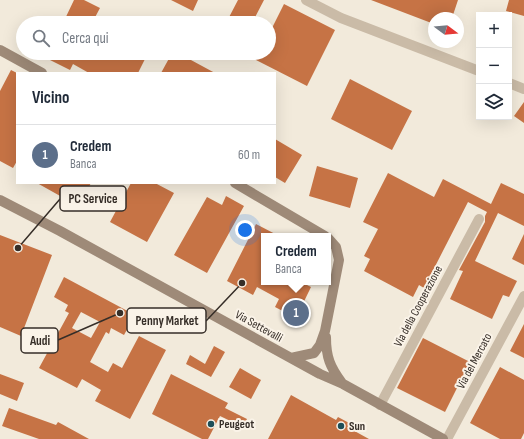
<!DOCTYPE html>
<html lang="it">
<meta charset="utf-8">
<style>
:root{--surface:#fff;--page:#f2f2f3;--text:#1f2937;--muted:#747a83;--line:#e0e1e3;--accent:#1d4e58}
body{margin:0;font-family:"Sofia Sans Condensed",sans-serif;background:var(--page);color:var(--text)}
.controls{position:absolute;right:12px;top:12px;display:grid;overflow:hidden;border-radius:0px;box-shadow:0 4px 16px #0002}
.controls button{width:36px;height:36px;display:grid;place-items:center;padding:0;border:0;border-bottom:1px solid var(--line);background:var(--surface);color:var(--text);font:20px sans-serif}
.compass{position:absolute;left:428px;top:12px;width:36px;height:36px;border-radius:50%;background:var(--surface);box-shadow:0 4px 16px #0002;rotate:106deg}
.you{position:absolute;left:245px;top:230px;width:14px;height:14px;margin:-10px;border:3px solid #fff;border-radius:50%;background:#1a73e8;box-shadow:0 0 0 6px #1a73e833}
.badge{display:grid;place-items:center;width:26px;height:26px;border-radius:50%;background:var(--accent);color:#fff;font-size:13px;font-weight:700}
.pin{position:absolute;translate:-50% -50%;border:2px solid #fff;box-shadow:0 1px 4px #0006}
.popup{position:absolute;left:261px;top:233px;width:70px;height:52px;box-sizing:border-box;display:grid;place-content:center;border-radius:0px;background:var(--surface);filter:drop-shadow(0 1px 3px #0005);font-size:13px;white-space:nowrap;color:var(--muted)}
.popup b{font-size:15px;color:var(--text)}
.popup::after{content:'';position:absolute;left:50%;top:100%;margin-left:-8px;border:8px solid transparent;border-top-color:var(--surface)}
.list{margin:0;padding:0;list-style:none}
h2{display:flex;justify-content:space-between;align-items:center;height:52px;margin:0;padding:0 16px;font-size:17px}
h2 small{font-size:13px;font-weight:400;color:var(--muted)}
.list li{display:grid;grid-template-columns:26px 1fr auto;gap:12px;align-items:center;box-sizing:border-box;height:60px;padding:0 16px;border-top:1px solid var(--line)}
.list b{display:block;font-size:15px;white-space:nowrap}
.list p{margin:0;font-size:13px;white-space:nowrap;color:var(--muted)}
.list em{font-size:13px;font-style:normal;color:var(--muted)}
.icon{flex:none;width:22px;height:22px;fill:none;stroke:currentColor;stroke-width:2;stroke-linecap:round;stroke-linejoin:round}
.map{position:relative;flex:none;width:524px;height:439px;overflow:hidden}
.search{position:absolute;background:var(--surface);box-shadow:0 4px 16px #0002;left:16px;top:16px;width:260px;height:44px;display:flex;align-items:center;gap:10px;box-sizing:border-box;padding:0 14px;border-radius:22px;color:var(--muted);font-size:15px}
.panel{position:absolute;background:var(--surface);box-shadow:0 4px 16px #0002;left:16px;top:72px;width:260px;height:112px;border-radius:0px}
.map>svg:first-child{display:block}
</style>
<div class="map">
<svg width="524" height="439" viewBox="0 0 524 439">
<rect width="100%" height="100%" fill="#f2eadb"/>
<path fill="#c67345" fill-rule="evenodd" d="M 74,0 L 84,0 L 100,8 L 92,23 L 63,23 Z
M 171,0 L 198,0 L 193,11 Z
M 238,0 L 264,0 L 252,23 L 226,23 Z
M 371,0 L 458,0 L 452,18 L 434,18 L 434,24 Z
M 509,0 L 524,0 L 524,16 L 506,11 Z
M 284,4 L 335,30 L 307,86 L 256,60 L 259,53 L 269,53 L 269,34 Z
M 36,53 L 148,53 L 138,73 L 89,73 L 73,64 L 70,70 Z
M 172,53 L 178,53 L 215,73 L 161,73 Z
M 11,70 L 17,73 L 17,161 L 13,168 L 0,161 L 0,91 Z
M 350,79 L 412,111 L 392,150 L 331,119 Z
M 524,102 L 524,123 L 514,116 Z
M 275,139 L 302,155 L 285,183 L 275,177 Z
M 317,166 L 358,178 L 350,208 L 309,196 Z
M 388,173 L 434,197 L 443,179 L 491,204 L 501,183 L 524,194 L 524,226 L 498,213 L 475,261 L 517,281 L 509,297 L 503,295 L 492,319 L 450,299 L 463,271 L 459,270 L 485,222 L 485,216 L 487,212 L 468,202 L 424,288 L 419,285 L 413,297 L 364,271 L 370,259 L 364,256 L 378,229 L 363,222 Z
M 37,183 L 91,183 L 78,206 Z
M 131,183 L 155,183 L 174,193 L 147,242 L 110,222 Z
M 226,196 L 244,206 L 207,273 L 174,255 L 207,197 L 222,205 Z
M 256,224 L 279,236 L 264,236 L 264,282 L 301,282 L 311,287 L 296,318 L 275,307 L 279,299 L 257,287 L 253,295 L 227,281 Z
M 524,234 L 524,265 L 512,259 Z
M 0,235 L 52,255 L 21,336 L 0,327 Z
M 64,277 L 135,315 L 124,335 L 111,328 L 109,334 L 106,332 L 90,362 L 108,372 L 113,363 L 122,368 L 139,336 L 166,350 L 130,419 L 95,401 L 101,390 L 82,379 L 77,388 L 39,368 L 69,313 L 65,311 L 68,305 L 54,297 ZM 81,312 L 100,322 L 91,338 L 72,328 Z
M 524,324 L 524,358 L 510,351 Z
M 423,338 L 470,362 L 445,412 L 397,388 Z
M 214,346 L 225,352 L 211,377 L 186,364 L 190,355 L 205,364 Z
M 500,367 L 524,380 L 524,433 L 521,439 L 500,439 L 470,423 Z
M 240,368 L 261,380 L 251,399 L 229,387 Z
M 0,374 L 24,383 L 17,401 L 0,394 Z
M 171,374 L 228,403 L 225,408 L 247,419 L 243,427 L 220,416 L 208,439 L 202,439 L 152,414 Z
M 291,395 L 336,420 L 338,417 L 351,424 L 349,428 L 369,439 L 268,439 Z
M 9,408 L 56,425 L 58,422 L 89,439 L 39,439 L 2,426 Z"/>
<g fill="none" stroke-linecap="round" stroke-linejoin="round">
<path stroke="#cabba7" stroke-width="10" d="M 306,0 L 341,18 L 479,71
M 509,83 L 524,89
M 380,405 L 479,219
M 447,439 L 524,296"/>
<path stroke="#9e8a78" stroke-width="10" d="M 0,50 L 42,73
M 235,183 L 325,236
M 0,200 L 60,231 L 320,374 L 343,384 L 443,439
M 326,337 C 326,357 330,367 342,383
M 291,358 L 314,353 L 320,345 L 325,331 L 339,260 L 336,247 L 328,238"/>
</g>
<g fill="#1d4e58" stroke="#faf3e8" stroke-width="1.5">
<circle cx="211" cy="424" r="4"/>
<circle cx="341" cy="426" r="4"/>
</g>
<g text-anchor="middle" stroke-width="4" stroke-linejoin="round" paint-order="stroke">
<g font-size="12" fill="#362e28" stroke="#faf3e8">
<text transform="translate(418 306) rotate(-62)" y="4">Via della Cooperazione</text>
<text transform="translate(259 326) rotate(29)" y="4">Via Settevalli</text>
<text transform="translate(474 361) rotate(-62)" y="4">Via del Mercato</text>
</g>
<g font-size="12" font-weight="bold" fill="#362e28" stroke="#faf3e8" text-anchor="start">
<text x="219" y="428">Peugeot</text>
<text x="349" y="430">Sun</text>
</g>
</g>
<path fill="none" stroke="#362e28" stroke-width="1.5" d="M18 248L60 199M242 283L206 321M120 313L58 340"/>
<g fill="#362e28" stroke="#faf3e8" stroke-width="1.5">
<circle cx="18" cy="248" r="4"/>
<circle cx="242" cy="283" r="4"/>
<circle cx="120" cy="313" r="4"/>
</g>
<g fill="#faf3e8" stroke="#362e28" stroke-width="1.5">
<rect x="60" y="186" width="66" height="25" rx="4"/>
<rect x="127" y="308" width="79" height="25" rx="4"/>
<rect x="21" y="328" width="37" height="25" rx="4"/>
</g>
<g font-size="13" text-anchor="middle" font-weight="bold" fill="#362e28">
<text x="93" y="203">PC Service</text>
<text x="167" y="325">Penny Market</text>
<text x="40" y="345">Audi</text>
</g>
</svg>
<div class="controls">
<button>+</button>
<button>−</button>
<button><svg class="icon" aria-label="layers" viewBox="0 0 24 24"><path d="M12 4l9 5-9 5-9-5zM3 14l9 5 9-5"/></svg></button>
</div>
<svg class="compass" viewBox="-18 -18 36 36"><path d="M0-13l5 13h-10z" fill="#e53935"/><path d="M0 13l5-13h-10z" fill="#747a83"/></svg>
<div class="you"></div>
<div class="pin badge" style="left:296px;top:313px;background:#5c6f8a">1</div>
<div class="popup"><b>Credem</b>Banca</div>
<div class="search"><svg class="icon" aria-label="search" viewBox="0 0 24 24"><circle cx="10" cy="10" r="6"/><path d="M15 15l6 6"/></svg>Cerca qui</div>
<section class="panel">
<h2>Vicino<small></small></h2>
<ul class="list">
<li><span class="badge" style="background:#5c6f8a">1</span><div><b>Credem</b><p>Banca</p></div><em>60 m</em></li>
</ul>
</section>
</div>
